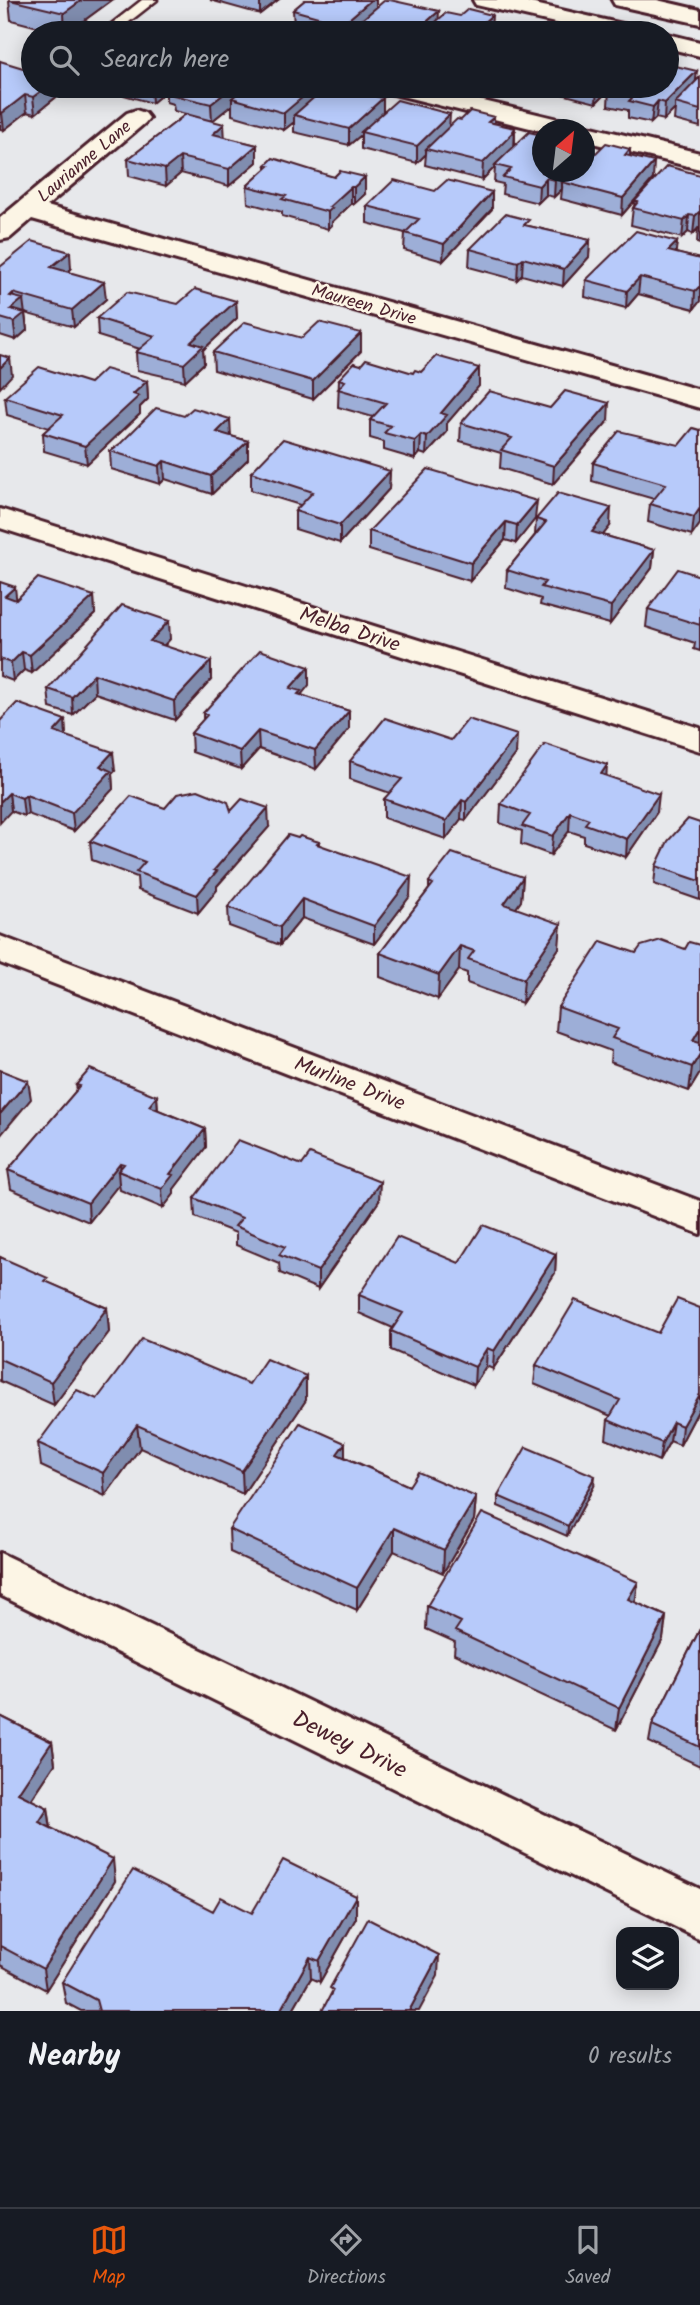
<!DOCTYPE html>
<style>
:root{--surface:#171b24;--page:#242831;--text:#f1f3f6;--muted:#9ea1a6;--line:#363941;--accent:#ea580c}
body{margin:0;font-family:Kalam,sans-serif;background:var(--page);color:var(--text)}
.controls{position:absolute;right:21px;bottom:21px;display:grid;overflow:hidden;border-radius:14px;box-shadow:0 4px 18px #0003}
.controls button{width:63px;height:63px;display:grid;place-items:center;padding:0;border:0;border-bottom:2px solid var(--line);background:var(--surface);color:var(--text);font:35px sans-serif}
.compass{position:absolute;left:532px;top:119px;width:63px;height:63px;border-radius:50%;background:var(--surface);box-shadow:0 4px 18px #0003;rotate:28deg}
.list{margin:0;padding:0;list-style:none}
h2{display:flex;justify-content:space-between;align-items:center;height:91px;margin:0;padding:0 28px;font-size:30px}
h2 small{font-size:23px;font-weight:400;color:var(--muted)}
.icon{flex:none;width:38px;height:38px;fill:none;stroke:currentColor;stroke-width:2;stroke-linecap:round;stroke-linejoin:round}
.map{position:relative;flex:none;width:700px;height:2011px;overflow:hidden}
.search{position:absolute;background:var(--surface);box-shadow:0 4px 18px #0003;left:21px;right:21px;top:21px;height:77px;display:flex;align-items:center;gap:18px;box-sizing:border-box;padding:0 24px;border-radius:38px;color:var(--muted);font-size:26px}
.sheet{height:196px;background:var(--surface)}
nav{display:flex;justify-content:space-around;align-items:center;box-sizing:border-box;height:98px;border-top:2px solid var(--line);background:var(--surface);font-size:19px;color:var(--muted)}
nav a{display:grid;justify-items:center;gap:4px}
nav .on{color:var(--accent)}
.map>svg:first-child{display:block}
</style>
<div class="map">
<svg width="700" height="2011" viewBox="0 0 700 2011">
<rect width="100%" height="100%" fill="#e7e8eb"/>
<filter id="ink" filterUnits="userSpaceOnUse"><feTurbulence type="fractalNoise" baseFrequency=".0143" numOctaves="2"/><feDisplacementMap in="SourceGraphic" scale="14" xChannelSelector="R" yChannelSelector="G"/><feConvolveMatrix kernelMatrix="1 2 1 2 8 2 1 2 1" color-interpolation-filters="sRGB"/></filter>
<g filter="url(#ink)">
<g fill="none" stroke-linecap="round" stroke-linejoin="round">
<defs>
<path id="lane" d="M 142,0 L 157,0 L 115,33 L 100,33 Z"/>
<path id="street" d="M 378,86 L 421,86 L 700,153 L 700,169 L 584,141 L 584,130 L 542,131 L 382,91 Z
M 136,110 L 145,113 L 149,118 L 145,123 L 47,206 L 700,390 L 700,408 L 32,219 L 10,238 L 0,240 L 0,218 L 127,113 Z
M 0,509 L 700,728 L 700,751 L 0,528 Z
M 0,936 L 700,1201 L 700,1234 L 0,963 Z
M 0,1553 L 700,1889 L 700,1939 L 0,1595 Z"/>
<path id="primary" d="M 473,0 L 517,0 L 640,28 L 643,33 L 599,33 L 476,5 Z
M 612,0 L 657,0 L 700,10 L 700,24 L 615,5 Z
M 667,34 L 700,42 L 700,56 L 667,48 Z"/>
</defs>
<use href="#lane" stroke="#4a1f2b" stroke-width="5"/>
<use href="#street" stroke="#4a1f2b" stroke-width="6"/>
<use href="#primary" stroke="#4a1f2b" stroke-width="6"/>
<use href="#lane" fill="#fcf5e5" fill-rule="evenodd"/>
<use href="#street" fill="#fcf5e5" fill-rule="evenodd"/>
<use href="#primary" fill="#fcf5e5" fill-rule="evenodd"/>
</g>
<path fill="#9daed7" stroke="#4a1f2b" stroke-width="2" d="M 9,0 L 112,0 L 67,33 L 61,33 L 11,20 Z
M 210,0 L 278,0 L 260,14 Z
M 305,0 L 376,0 L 376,8 L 439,20 L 491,25 L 499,33 L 352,33 L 352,32 L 351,33 L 319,33 L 294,26 L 293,10 Z
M 0,61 L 33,86 L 59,86 L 60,94 L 35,114 L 27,112 L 4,130 L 0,129 Z
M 700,77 L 700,127 L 674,120 L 675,109 L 664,120 L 656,118 L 651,123 L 628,118 L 628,110 L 608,106 L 609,89 L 696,81 Z
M 99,86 L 322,86 L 322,90 L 318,94 L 333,86 L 363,86 L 363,93 L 383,98 L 383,112 L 449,126 L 461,120 L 494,117 L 494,123 L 515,128 L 515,146 L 588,146 L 587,157 L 596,153 L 630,149 L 630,156 L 653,179 L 622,215 L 561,199 L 562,189 L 554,197 L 546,195 L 538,203 L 502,194 L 503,184 L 494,182 L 495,167 L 482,180 L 425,165 L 426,154 L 417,163 L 361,149 L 361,135 L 349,145 L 294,132 L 294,122 L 284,130 L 232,115 L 232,105 L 212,121 L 224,137 L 257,145 L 257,162 L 229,186 L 181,173 L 166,186 L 129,176 L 128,159 L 186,114 L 174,111 L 173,104 L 166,102 L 166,91 L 152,103 L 99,88 Z
M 497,86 L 536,86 L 533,88 L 525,86 L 519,92 Z
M 539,86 L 613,86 L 596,103 L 539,88 Z
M 266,165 L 334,177 L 340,171 L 365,194 L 354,204 L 351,204 L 332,222 L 332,225 L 328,229 L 282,216 L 282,212 L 248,203 L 247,186 L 266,169 Z
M 700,175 L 700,244 L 697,243 L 698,228 L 693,234 L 688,232 L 682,238 L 631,225 L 633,208 L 634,206 L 635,201 Z
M 435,191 L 492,192 L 492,209 L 443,261 L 404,250 L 405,233 L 367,223 L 367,206 Z
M 529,226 L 590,240 L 589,257 L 563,286 L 522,275 L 517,280 L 469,267 L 470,249 Z
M 677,242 L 675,253 L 700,259 L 700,301 L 694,309 L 638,294 L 626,308 L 585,297 L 586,280 Z
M 0,267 L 71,269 L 68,272 L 106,299 L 74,327 L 25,313 L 27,330 L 16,340 L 0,335 Z
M 236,301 L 237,318 L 203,350 L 204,363 L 185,381 L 137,370 L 136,352 L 140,349 L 98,336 L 97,318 L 178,304 Z
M 361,333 L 361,351 L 313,399 L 214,370 L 213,352 L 302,338 Z
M 361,365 L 413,373 L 479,368 L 479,386 L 447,423 L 447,432 L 426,455 L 420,453 L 415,459 L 384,450 L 384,442 L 370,438 L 370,420 L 373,417 L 338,407 L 339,379 Z
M 147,381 L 148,399 L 140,407 L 140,414 L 87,464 L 44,451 L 43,433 L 49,428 L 7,415 L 5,397 L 90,383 Z
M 550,408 L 608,421 L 553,484 L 500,468 L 501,453 L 460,441 L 461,423 Z
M 700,430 L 700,524 L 692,535 L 648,522 L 650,504 L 654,499 L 592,481 L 593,463 L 679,445 Z
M 231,436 L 248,441 L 248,459 L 212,494 L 165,479 L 160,484 L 111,469 L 110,451 Z
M 390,471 L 389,489 L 340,543 L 295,529 L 295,511 L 300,505 L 251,490 L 251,472 Z
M 535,519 L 516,543 L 505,540 L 470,581 L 369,550 L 369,531 Z
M 536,519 L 610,526 L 603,535 L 654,550 L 652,568 L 610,624 L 540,605 L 541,599 L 506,588 L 507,570 L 535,535 Z
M 700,576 L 700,651 L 694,649 L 695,643 L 646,627 L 648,609 Z
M 0,582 L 16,599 L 94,596 L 95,614 L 32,673 L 24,670 L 13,681 L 0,676 Z
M 170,639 L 164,646 L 211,680 L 175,720 L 95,693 L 73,715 L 50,708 L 48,689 Z
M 309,667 L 309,685 L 301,695 L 349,711 L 349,729 L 316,769 L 259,749 L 241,769 L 192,752 L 191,733 L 203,720 L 203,713 Z
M 65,720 L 66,736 L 115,771 L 112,774 L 113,789 L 74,831 L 28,814 L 24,816 L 11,811 L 0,721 Z
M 451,740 L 516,754 L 466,820 L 461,819 L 446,839 L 384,818 L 384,799 L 390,793 L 350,779 L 350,761 Z
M 606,776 L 657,812 L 626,857 L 584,843 L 584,836 L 569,831 L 551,855 L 521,844 L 522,831 L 500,823 L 501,804 Z
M 165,808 L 231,811 L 269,827 L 217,886 L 217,890 L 198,913 L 138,890 L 137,877 L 92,860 L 90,841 Z
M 700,823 L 700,900 L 654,884 L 656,866 Z
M 298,838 L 319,842 L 319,845 L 410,896 L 374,944 L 302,918 L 280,945 L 229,926 L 228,907 Z
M 523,877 L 521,901 L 516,908 L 559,948 L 522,1003 L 467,983 L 467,973 L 459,970 L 438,999 L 380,977 L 380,953 L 429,889 L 429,882 Z
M 700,945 L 700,1073 L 689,1091 L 610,1062 L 611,1051 L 556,1031 L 558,1007 L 636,953 L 685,949 Z
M 76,1085 L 157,1096 L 158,1110 L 205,1129 L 206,1147 L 174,1189 L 174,1194 L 163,1208 L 120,1190 L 119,1184 L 89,1222 L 11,1189 L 8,1170 L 77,1090 Z
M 194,1198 L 379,1201 L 318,1289 L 280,1273 L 279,1263 L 236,1245 L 236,1233 L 195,1217 Z
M 556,1254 L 555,1273 L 493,1369 L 486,1366 L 474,1385 L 391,1350 L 391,1331 L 393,1328 L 359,1313 L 359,1295 L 459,1263 Z
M 0,1257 L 49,1283 L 107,1308 L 109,1332 L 54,1405 L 0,1381 Z
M 700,1308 L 700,1407 L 680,1445 L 670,1441 L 659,1461 L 606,1439 L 608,1420 L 611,1416 L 534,1384 L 536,1365 L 658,1333 Z
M 306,1376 L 306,1400 L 243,1494 L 140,1448 L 105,1496 L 41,1466 L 38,1443 L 97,1399 L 249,1384 Z
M 345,1443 L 345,1457 L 409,1486 L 476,1497 L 474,1520 L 443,1573 L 394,1551 L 357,1610 L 230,1552 L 229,1529 Z
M 594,1486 L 567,1536 L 498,1506 L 498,1496 Z
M 638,1582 L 635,1602 L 666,1616 L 663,1639 L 616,1730 L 454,1654 L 455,1642 L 426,1629 L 427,1606 Z
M 700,1629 L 700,1766 L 649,1742 L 652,1725 Z
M 0,1716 L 52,1742 L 55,1764 L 31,1800 L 48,1808 L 51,1828 L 115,1881 L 46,1990 L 0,1965 Z
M 356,1896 L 356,1918 L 320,1982 L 311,1978 L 292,2011 L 81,2011 L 66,2003 L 62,1982 L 213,1911 L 252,1913 Z"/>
<path fill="#808daf" stroke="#4a1f2b" stroke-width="2" d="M 82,0 L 112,0 L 67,33 L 65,33 L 64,13 Z
M 260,0 L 278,0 L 260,14 Z
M 371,0 L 376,0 L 376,12 L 352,28 L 352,32 L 351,33 L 343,33 L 343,24 Z
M 439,11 L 438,27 L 432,33 L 414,33 Z
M 492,15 L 491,31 L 483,23 Z
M 499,27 L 499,33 L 492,33 Z
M 697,71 L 695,87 L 675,103 L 675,109 L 664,120 L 665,103 Z
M 48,86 L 59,86 L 60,94 L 35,114 L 33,97 Z
M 151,86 L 165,86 L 166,91 L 152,103 Z
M 234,86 L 255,86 L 232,98 L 232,105 L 212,121 L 211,104 Z
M 311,86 L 322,86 L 322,90 L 318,94 L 318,101 L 294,115 L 294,122 L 284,130 L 284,113 Z
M 362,86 L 363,86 L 363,101 L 356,91 Z
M 520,86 L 525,86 L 519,92 Z
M 598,86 L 612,86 L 596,103 L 597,87 Z
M 25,95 L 27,112 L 4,130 L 2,113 Z
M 383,98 L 383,115 L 361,132 L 361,135 L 349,145 L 349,129 Z
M 658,101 L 656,118 L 651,123 L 653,107 Z
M 450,114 L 449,131 L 426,149 L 426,154 L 417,163 L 417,146 Z
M 224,124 L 225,141 L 213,134 Z
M 515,128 L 514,148 L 495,165 L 495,167 L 482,180 L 483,163 Z
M 257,145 L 257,162 L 229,186 L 229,169 Z
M 588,146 L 587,163 L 584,166 L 584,150 Z
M 180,157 L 181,173 L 166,186 L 165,169 Z
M 654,162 L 653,179 L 622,215 L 623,198 Z
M 563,172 L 579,172 L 562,182 L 562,189 L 554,197 L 555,180 Z
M 365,177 L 365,194 L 354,204 L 354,187 Z
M 546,178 L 546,195 L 538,203 L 539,186 Z
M 351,187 L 351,204 L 332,222 L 332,225 L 328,229 L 328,212 L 329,207 Z
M 492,192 L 492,209 L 443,261 L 444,244 Z
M 700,211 L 700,226 L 693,234 L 695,216 Z
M 689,215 L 688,232 L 682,238 L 684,221 Z
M 590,240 L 589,257 L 563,286 L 564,269 Z
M 677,242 L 675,259 L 668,251 Z
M 70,252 L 71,269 L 53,284 L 51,267 Z
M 523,258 L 522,275 L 517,280 L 518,262 Z
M 640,277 L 638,294 L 626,308 L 627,291 Z
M 104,282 L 106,299 L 74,327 L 72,310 Z
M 700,286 L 700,301 L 694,309 L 695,291 Z
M 13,293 L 14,306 L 23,299 L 27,330 L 16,340 L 10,296 Z
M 236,301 L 237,318 L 203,350 L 204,363 L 185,381 L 184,364 L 191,342 Z
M 361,333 L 361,351 L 313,399 L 313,381 Z
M 10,358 L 12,375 L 0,388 L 0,368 Z
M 479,368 L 479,386 L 447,423 L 447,432 L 426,455 L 427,437 L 441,413 Z
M 147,381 L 148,399 L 140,407 L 140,414 L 87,464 L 85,446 L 133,394 Z
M 609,403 L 608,421 L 553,484 L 554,466 Z
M 230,419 L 231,437 L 217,432 Z
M 421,435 L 420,453 L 415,459 L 415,441 Z
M 248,441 L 248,459 L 212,494 L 211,476 Z
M 164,461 L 165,479 L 160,484 L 159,466 Z
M 390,471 L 389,489 L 340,543 L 340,525 Z
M 537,501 L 535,519 L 516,543 L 517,525 Z
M 611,508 L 610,526 L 591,550 L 592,532 Z
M 700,508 L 700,524 L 692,535 L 694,517 Z
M 506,522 L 505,540 L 470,581 L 471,563 Z
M 654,550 L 652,568 L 610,624 L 611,606 Z
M 15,587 L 17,605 L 5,596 Z
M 94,596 L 95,614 L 32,673 L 30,655 Z
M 169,621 L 170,639 L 151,659 L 150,641 Z
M 22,652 L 24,670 L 13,681 L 11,663 Z
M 211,661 L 211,680 L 175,720 L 174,701 Z
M 309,667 L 309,685 L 301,695 L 290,688 Z
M 94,674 L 95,693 L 73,715 L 72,697 Z
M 349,711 L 349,729 L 316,769 L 315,750 Z
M 65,720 L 66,738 L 54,732 Z
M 258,731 L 259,749 L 241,769 L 240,751 Z
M 517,735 L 516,754 L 466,820 L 466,802 Z
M 113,752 L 115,771 L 112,774 L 113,789 L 74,831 L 72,813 L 100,766 Z
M 607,765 L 606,783 L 601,774 Z
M 9,793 L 11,811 L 0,823 L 0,802 Z
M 659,794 L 657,812 L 626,857 L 627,839 Z
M 26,795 L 28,814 L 24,816 L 22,798 Z
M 462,800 L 461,819 L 446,839 L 446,821 Z
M 268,808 L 269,827 L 217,886 L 217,890 L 198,913 L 197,895 L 214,870 Z
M 570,812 L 569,831 L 551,855 L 553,836 Z
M 411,877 L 410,896 L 374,944 L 374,926 Z
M 523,877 L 521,901 L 502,928 L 504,904 Z
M 302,899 L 302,918 L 280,945 L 280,927 Z
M 561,924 L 559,948 L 522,1003 L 524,979 Z
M 460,946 L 459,970 L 438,999 L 439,975 Z
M 700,1028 L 700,1047 L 693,1040 Z
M 700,1054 L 700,1073 L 689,1091 L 692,1067 Z
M 28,1081 L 31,1099 L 0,1136 L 0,1114 Z
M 157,1096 L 158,1114 L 149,1106 Z
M 205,1129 L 206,1147 L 174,1189 L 174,1194 L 163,1208 L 162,1189 L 170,1174 Z
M 120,1163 L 121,1172 L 118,1171 L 119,1184 L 89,1222 L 88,1203 Z
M 380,1182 L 379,1201 L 318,1289 L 318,1271 Z
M 556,1254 L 555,1273 L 493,1369 L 494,1351 Z
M 107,1308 L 109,1332 L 54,1405 L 51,1382 Z
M 487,1348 L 486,1366 L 474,1385 L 475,1367 Z
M 306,1376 L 306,1400 L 243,1494 L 242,1471 Z
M 700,1394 L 700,1407 L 680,1445 L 682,1426 Z
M 673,1422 L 670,1441 L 659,1461 L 662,1443 Z
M 137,1425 L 140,1448 L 105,1496 L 103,1473 Z
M 345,1443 L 345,1466 L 337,1454 Z
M 595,1476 L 594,1486 L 567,1536 L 568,1526 Z
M 476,1497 L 474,1520 L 443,1573 L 444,1550 Z
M 394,1528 L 394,1551 L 357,1610 L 357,1588 Z
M 638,1582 L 635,1605 L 628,1599 Z
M 666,1616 L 663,1639 L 616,1730 L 619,1708 Z
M 52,1742 L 55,1764 L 21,1815 L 18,1793 Z
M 48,1808 L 51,1830 L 39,1822 Z
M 113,1859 L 115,1881 L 46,1990 L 43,1969 Z
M 356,1896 L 356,1918 L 320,1982 L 319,1961 Z
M 439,1955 L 438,1976 L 419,2011 L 409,2011 Z
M 310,1957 L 311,1978 L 292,2011 L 280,2011 Z"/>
<path fill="#b7cafa" stroke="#4a1f2b" stroke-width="2" d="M 10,0 L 82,0 L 64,13 Z
M 305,0 L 371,0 L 343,24 L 293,10 Z
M 385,0 L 390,0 L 439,11 L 414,33 L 374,33 L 352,28 Z
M 468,9 L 492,15 L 483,23 L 499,27 L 492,33 L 423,33 L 446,13 L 460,16 Z
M 509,29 L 530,33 L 504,33 Z
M 0,61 L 33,71 L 33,86 L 48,86 L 33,97 L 25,95 L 2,113 L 0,112 Z
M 667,64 L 697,71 L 665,103 L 658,101 L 653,107 L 629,101 L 635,95 L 609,89 L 613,86 L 667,86 Z
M 700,77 L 700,110 L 675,103 Z
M 166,86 L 234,86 L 211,104 L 173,95 L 179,89 Z
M 247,86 L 316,86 L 284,113 L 232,98 Z
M 333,86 L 362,86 L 356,91 L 383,98 L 349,129 L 294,115 L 326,87 L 330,88 Z
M 397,100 L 450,114 L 417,146 L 361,132 Z
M 470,111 L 494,117 L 488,122 L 515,128 L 513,131 L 515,131 L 483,163 L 426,149 L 457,119 L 461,120 Z
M 186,114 L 224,124 L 213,134 L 257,145 L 229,169 L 180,157 L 165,169 L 128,159 Z
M 529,132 L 542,135 L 542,172 L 563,172 L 555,180 L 546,178 L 539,186 L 503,177 L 511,169 L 495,165 Z
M 606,143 L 630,149 L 625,155 L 654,162 L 623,198 L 562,182 L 573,172 L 584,172 L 584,159 L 591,152 L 596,153 Z
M 273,158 L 334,177 L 340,171 L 365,177 L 354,187 L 351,187 L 329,207 L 332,208 L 328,212 L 282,199 L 286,196 L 247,186 L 269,166 L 266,165 Z
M 667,166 L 700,175 L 700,211 L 695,216 L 689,215 L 684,221 L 633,208 L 638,202 L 635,201 Z
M 394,180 L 435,191 L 447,180 L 492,192 L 444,244 L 405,233 L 419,219 L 367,206 Z
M 505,214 L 529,220 L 524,225 L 590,240 L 564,269 L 523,258 L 518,262 L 470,249 Z
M 636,231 L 677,242 L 668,251 L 700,259 L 700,286 L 695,291 L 640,277 L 627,291 L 586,280 Z
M 32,241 L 70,252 L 51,267 L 104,282 L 72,310 L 13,293 L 10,296 L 23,299 L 11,309 L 25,313 L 14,322 L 0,318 L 0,267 Z
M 195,289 L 236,301 L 191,342 L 203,346 L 184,364 L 136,352 L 155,336 L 97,318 L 127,292 L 178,304 Z
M 245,322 L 302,338 L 319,322 L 361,333 L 313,381 L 213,352 Z
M 0,355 L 10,358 L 0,368 Z
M 436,356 L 479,368 L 441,413 L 447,415 L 427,437 L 421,435 L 415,441 L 384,433 L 391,426 L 370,420 L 386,403 L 338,389 L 345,381 L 339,379 L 354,363 L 361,365 L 366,359 L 413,373 L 415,370 L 421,372 Z
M 39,367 L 90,383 L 105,369 L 147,381 L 133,394 L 139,396 L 85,446 L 43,433 L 63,415 L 5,397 Z
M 489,391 L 550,408 L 565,391 L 609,403 L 554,466 L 501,450 L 512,438 L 461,423 Z
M 156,408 L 184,416 L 193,408 L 230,419 L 217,432 L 248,441 L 211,476 L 164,461 L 159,466 L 110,451 L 121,443 Z
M 693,428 L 700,430 L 700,508 L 694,517 L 650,504 L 666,484 L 593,463 L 619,431 L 679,445 Z
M 283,439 L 390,471 L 340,525 L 295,511 L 313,492 L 251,472 Z
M 428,469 L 537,501 L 517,525 L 506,522 L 471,563 L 369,531 Z
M 558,493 L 611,508 L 592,532 L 654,550 L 611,606 L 541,587 L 545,582 L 507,570 L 546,522 L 536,519 Z
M 678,569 L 700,576 L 700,625 L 648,609 Z
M 38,578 L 94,596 L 30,655 L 22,652 L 11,663 L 0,659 L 0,582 L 15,587 L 5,596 L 16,600 Z
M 122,605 L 169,621 L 150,641 L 211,661 L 174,701 L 94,674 L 72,697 L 48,689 Z
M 260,650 L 309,667 L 290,688 L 301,691 L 298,694 L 349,711 L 315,750 L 258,731 L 240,751 L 191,733 L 207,715 L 203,713 Z
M 17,703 L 65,720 L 54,732 L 113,752 L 100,766 L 111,771 L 72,813 L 26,795 L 22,798 L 9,793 L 0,802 L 0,721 Z
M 385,718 L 451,740 L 468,719 L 517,735 L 466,802 L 462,800 L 446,821 L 384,799 L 402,779 L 350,761 Z
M 545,744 L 607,765 L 601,774 L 659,794 L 627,839 L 585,824 L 589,819 L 570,812 L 553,836 L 522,826 L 530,815 L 501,804 Z
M 198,790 L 228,802 L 231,811 L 242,799 L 268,808 L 214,870 L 217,871 L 197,895 L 136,872 L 145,862 L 90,841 L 131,796 L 165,808 L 177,794 Z
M 688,819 L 700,823 L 700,881 L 656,866 L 668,841 Z
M 288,835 L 298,838 L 300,836 L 319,842 L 317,844 L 411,877 L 374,926 L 302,899 L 280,927 L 228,907 Z
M 452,853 L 523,877 L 504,904 L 561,924 L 524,979 L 468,959 L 474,951 L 460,946 L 439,975 L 380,953 L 433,884 L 429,882 Z
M 661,940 L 685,949 L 689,942 L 700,945 L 700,1028 L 693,1040 L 700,1042 L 700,1054 L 692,1067 L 612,1038 L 618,1029 L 558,1007 L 601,941 L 636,953 L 641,946 Z
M 90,1069 L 157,1096 L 149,1106 L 205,1129 L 170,1174 L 173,1175 L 162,1189 L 118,1171 L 124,1164 L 120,1163 L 88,1203 L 8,1170 L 80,1086 L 76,1085 Z
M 0,1070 L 28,1081 L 0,1114 Z
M 238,1140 L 302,1165 L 310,1154 L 380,1182 L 318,1271 L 279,1255 L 285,1247 L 235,1226 L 242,1218 L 194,1198 Z
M 483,1225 L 556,1254 L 494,1351 L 487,1348 L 475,1367 L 391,1331 L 403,1313 L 359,1295 L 397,1237 L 459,1263 Z
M 0,1257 L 48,1278 L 45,1281 L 107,1308 L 51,1382 L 0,1359 Z
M 677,1299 L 700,1308 L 700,1394 L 682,1426 L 673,1422 L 662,1443 L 608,1420 L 620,1400 L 536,1365 L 575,1300 L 658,1333 Z
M 142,1339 L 249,1384 L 266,1359 L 306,1376 L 242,1471 L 137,1425 L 103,1473 L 38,1443 L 77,1390 L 97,1399 Z
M 300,1423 L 345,1443 L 337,1454 L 409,1486 L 418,1472 L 476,1497 L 444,1550 L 394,1528 L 357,1588 L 229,1529 Z
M 526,1447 L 595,1476 L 568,1526 L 498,1496 Z
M 482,1513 L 638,1582 L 628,1599 L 666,1616 L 619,1708 L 455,1631 L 461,1622 L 427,1606 Z
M 700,1629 L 700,1747 L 652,1725 Z
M 0,1716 L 52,1742 L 18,1793 L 48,1808 L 39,1822 L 113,1859 L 43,1969 L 0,1946 Z
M 283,1860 L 356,1896 L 319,1961 L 310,1957 L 280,2011 L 99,2011 L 96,2000 L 62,1982 L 133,1870 L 213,1911 L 221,1897 L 252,1913 Z
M 368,1919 L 439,1955 L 409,2011 L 322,2011 L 333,1990 L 330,1988 Z"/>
</g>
<g text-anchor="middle" stroke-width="5" stroke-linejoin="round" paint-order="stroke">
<g font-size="18" fill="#4a1f2b" stroke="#fcf5e5">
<text transform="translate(84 161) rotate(-40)" y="6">Laurianne Lane</text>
<text transform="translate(364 304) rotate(16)" y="6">Maureen Drive</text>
</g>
<g font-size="21" fill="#4a1f2b" stroke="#fcf5e5">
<text transform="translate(350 629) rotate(18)" y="7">Melba Drive</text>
<text transform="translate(350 1083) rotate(21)" y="7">Murline Drive</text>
</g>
<g font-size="24" fill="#4a1f2b" stroke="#fcf5e5">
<text transform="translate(350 1744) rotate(26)" y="8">Dewey Drive</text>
</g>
</g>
</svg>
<div class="controls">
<button><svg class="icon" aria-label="layers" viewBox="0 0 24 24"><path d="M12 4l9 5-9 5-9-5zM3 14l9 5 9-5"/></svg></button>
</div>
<svg class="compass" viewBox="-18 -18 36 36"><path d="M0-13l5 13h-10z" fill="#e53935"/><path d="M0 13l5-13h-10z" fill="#9ea1a6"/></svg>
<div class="search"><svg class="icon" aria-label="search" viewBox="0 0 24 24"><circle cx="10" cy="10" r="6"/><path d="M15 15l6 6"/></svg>Search here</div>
</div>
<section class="sheet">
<h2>Nearby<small>0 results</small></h2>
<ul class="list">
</ul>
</section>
<nav>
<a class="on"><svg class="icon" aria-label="map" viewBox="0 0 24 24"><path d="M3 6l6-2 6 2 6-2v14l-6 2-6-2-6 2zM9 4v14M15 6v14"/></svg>Map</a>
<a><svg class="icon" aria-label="directions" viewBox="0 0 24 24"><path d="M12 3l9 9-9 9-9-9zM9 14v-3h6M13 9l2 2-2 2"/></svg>Directions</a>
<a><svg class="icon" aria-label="saved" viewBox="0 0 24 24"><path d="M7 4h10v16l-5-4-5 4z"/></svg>Saved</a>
</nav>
